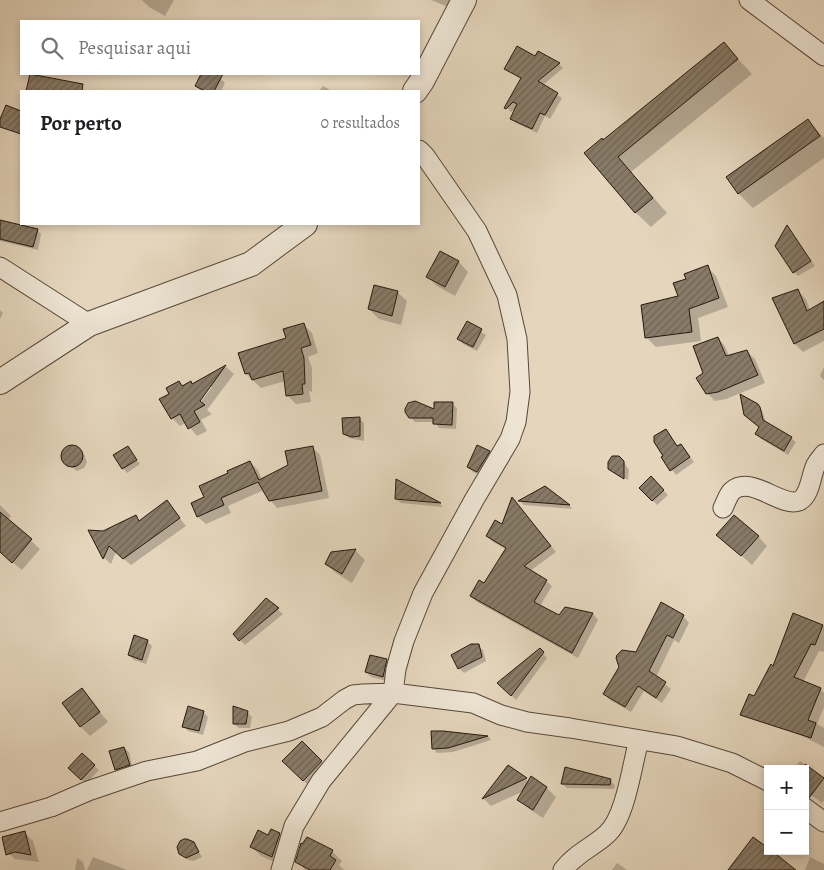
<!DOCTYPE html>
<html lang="pt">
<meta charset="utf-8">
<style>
:root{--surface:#fff;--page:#f2f2f2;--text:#202124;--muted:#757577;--line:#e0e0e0}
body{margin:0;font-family:Alegreya,serif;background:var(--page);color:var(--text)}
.controls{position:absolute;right:15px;bottom:15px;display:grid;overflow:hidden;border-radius:0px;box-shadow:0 2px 8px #0003}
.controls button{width:45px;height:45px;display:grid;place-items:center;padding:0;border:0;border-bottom:1px solid var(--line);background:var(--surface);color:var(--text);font:25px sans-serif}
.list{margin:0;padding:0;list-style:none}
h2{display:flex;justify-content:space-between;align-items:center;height:65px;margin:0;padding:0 20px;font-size:21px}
h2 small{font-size:16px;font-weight:400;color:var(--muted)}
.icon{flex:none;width:28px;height:28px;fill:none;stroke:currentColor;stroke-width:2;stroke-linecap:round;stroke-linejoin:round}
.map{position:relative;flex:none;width:824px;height:870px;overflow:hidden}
.search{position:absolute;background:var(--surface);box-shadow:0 2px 8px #0003;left:20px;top:20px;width:400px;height:55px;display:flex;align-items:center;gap:12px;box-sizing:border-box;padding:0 18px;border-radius:0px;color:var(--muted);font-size:19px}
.panel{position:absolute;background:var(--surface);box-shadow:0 2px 8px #0003;left:20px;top:90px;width:400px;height:135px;border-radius:0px}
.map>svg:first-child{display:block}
</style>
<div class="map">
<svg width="824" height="870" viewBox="0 0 824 870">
<defs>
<pattern id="building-hatch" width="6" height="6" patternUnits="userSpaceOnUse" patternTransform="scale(1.25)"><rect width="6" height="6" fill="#887b68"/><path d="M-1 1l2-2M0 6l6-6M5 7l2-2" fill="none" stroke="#6f6454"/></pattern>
</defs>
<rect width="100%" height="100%" fill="#e4d5bc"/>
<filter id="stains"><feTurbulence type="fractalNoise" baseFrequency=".004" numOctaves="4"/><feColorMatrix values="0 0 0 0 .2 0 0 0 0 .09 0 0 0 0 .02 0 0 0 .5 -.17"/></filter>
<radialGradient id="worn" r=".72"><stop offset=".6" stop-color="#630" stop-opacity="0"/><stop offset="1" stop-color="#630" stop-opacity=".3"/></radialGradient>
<path fill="#0003" fill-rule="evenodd" d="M 142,0 L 174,0 L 165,16 L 149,7 Z
M 431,0 L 464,0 L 456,10 Z
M 724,44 L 752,74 L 631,172 L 667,213 L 651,227 L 636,213 L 586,153 L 603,141 Z
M 539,53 L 559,64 L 563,68 L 543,85 L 562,98 L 550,119 L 545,116 L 537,133 L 516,123 L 511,119 L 517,108 L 511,112 L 506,107 L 522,80 L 505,68 L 536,58 Z
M 202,74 L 211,74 L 220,78 L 225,83 L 221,91 L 201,91 L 196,86 Z
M 323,86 L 332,91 L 319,91 Z
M 808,121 L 824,138 L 824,158 L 753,208 L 739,194 L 728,177 Z
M 0,221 L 37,230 L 41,234 L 38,250 L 0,241 Z
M 787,227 L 815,266 L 798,276 L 794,272 Z
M 440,253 L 459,262 L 468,272 L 455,296 L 437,286 L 427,276 Z
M 707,267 L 716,276 L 728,307 L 698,318 L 701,341 L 656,347 L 646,337 L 679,297 L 687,280 Z
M 797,290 L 806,299 L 810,310 L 824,302 L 824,341 L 803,352 L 795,344 L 774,299 Z
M 397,292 L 407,301 L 401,325 L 379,319 L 369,309 Z
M 0,310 L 3,313 L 0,319 Z
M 468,323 L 486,335 L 477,351 L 463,344 L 459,339 Z
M 304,325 L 312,333 L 318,353 L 308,357 L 312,368 L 312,392 L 309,391 L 311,402 L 296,404 L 287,395 L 285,381 L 261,388 L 246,374 Z
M 717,338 L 725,346 L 729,356 L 747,352 L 755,359 L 765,383 L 726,399 L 715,401 L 707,393 L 705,374 Z
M 226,367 L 234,374 L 207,410 L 212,414 L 201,420 L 207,431 L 197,436 L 186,423 L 180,426 L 172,418 L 171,394 L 179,382 L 183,387 L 193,385 ZM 209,387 L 212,387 L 197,407 L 195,406 Z
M 824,367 L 824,380 L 820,376 Z
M 452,404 L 457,408 L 456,429 L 439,428 L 435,422 L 415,422 L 410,417 L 435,411 Z
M 757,405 L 762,410 L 766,423 L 791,438 L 796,442 L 788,455 L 761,439 L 757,434 L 761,427 Z
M 359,418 L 364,423 L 364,441 L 349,438 L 344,434 Z
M 666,430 L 678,447 L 681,445 L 694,462 L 676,475 L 663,458 L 664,457 Z
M 73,446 L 84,454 L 87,462 L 84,468 L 77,471 L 65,462 L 62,455 L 66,448 Z
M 312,447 L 320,455 L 329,498 L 277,508 L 270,500 L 264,490 L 228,506 L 231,513 L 206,524 L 198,517 L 192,503 L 205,498 L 229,474 L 250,462 L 258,470 L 262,480 L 290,466 Z
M 128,448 L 140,464 L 127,473 L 123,468 Z
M 489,452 L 493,457 L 482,476 L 473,472 L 468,467 Z
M 622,459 L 629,470 L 628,480 L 611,470 Z
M 651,478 L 668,495 L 657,505 L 641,488 Z
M 398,481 L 440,504 L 443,507 L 401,503 L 396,499 Z
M 545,488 L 570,506 L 572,509 L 524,505 L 520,501 Z
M 513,499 L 556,552 L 530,571 L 546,581 L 552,586 L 540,606 L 559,617 L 565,609 L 593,614 L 598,620 L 578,658 L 477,602 L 471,596 L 484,584 L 506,549 L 493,542 L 488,536 L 503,526 Z
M 167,502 L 186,526 L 131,565 L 116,552 L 111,564 L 104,558 L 90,532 L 103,532 L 136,517 L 141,522 Z
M 0,505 L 11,516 L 8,520 L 40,549 L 22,570 L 0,552 Z
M 718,535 L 758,536 L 767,546 L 752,565 Z
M 356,551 L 365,560 L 352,583 L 336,573 L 326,564 L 332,554 Z
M 266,600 L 283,614 L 245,645 L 234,634 Z
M 683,616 L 689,623 L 679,643 L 674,640 L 656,677 L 671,689 L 662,703 L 644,691 L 631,712 L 610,700 L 604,694 L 637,654 Z
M 822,626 L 824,627 L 824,651 L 823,652 L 819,651 L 803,682 L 820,689 L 824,693 L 824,707 L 817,724 L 824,728 L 824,747 L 759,714 L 773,668 Z
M 147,641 L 152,646 L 146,664 L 134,660 L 129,655 Z
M 478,646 L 483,650 L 486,661 L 464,673 L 459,668 Z
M 540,650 L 547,658 L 516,700 L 499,683 Z
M 386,661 L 391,665 L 387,681 L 371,677 L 366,672 Z
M 82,690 L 108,722 L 90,736 L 80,726 Z
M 203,712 L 208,717 L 203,735 L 188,731 L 184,726 Z
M 247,712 L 252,717 L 250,728 L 239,728 L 234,724 Z
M 433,733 L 488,736 L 491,740 L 453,752 L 437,753 L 433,748 Z
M 302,742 L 331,771 L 313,790 L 284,761 Z
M 124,748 L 129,752 L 133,770 L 120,774 L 116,769 Z
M 82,755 L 99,770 L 86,784 L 70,768 Z
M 800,761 L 824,780 L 824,800 L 822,803 L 805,790 L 805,769 L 794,769 Z
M 508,766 L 529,782 L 531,778 L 547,788 L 556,797 L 543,818 L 529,809 L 519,799 L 524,791 L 491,806 L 484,799 Z
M 610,780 L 615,785 L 614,789 L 567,788 L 562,784 Z
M 25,833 L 33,841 L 39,862 L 15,859 L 6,851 Z
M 279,834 L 289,844 L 283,866 L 261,856 L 252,847 L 268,837 Z
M 195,846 L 202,857 L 194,861 L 188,860 L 183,856 Z
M 332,851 L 342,861 L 339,865 L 344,870 L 305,870 L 297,861 Z
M 93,857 L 127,870 L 87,870 Z
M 810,857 L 824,864 L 824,870 L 805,870 Z
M 77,858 L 83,862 L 85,870 L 75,870 Z
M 617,863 L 627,870 L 612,870 Z"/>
<path fill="url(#building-hatch)" stroke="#25190e" d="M 724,42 L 738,59 L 618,157 L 653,198 L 635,213 L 584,153 L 602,138 L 603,140 Z
M 517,46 L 535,56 L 538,51 L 560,63 L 538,81 L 558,93 L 545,115 L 540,113 L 532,129 L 510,119 L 517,104 L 513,102 L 506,109 L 504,108 L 521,78 L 504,69 Z
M 30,74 L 83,84 L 82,91 L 26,91 Z
M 201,74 L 223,74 L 214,91 L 205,91 L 195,86 Z
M 6,105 L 21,111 L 21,134 L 0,127 L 0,119 Z
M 808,119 L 820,136 L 738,194 L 726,177 Z
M 0,220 L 38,229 L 33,247 L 0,239 Z
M 787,225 L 811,261 L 793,273 L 775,246 Z
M 440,251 L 459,261 L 445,287 L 426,277 Z
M 708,265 L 719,298 L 689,309 L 692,332 L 645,338 L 641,305 L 678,296 L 673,283 L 686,279 L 684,274 Z
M 374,285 L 398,291 L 392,316 L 368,309 Z
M 798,289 L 807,311 L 824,301 L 824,329 L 794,344 L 772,298 Z
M 467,321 L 482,329 L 473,347 L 457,339 Z
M 304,323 L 311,345 L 301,348 L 304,358 L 305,384 L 302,384 L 303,394 L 286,396 L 283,371 L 252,380 L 249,373 L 245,374 L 238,353 L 286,338 L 283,329 Z
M 718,337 L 726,356 L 747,350 L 758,375 L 718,392 L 706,394 L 696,378 L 703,373 L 693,346 Z
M 226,365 L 200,401 L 205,405 L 194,411 L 200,422 L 188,429 L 180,414 L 171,419 L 159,399 L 169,394 L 166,388 L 179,381 L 182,386 L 191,381 L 192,384 Z
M 740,394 L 758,404 L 760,407 L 763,420 L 792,437 L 784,451 L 755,434 L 759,427 L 744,415 Z
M 415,401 L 434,409 L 434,402 L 453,402 L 452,425 L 433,424 L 433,418 L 409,418 L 405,412 L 405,409 L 408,403 Z
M 360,417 L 360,436 L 352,437 L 343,434 L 342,418 Z
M 666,429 L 677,446 L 681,444 L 690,457 L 670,471 L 661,457 L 663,456 L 654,442 L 654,436 Z
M 477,445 L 490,451 L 477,472 L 467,467 Z
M61 456a11 11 0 1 1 22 0a11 11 0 1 1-22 0Z
M 128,446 L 137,460 L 122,469 L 113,455 Z
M 313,446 L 322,491 L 269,501 L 258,482 L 221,498 L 224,505 L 197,517 L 191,503 L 204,497 L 199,486 L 228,473 L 227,471 L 250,461 L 259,480 L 288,465 L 285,451 Z
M 612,456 L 619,456 L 624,461 L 624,479 L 608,469 L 608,462 Z
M 651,476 L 664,490 L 652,501 L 639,488 Z
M 396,479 L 441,503 L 395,499 Z
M 545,486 L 570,505 L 518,501 Z
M 512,497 L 551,546 L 524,566 L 547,580 L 534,602 L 559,615 L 565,607 L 593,613 L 572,653 L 470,596 L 479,580 L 484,583 L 506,548 L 486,536 L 495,520 L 502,524 Z
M 167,500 L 180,518 L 123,559 L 109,546 L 103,559 L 88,530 L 103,531 L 136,515 L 139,521 Z
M 0,512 L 32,539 L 12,563 L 0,552 Z
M 734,515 L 759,536 L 741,556 L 716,535 Z
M 356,549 L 342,574 L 325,564 L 331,552 Z
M 266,598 L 279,608 L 239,641 L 233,634 Z
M 661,602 L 684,615 L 673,638 L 667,635 L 649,671 L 666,682 L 656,698 L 638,686 L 625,707 L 603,694 L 619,667 L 616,658 L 617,655 L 622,650 L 636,652 Z
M 793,613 L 823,625 L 815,645 L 811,644 L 794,677 L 821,688 L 808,720 L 816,723 L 811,738 L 740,715 L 749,694 L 754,696 L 771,664 L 773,666 Z
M 134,635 L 148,640 L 142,660 L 128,655 Z
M 471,644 L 479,644 L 482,657 L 458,669 L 451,655 Z
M 540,648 L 544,652 L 511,696 L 497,683 Z
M 370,655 L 387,659 L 383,677 L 365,672 Z
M 82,688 L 100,712 L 80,727 L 62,703 Z
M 188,706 L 204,711 L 199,731 L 182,727 Z
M 233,706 L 248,711 L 246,724 L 233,724 Z
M 431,731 L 443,731 L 488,736 L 448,748 L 432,749 Z
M 302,741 L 322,761 L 303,781 L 282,761 Z
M 124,747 L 130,765 L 115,770 L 109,751 Z
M 82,753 L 95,765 L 81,780 L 68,768 Z
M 805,764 L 824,778 L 809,798 L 805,797 Z
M 508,765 L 527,778 L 482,799 Z
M 565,767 L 611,779 L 610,785 L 561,784 Z
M 531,776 L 547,787 L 533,810 L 517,800 Z
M 271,829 L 280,833 L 272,857 L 250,847 L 258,830 L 268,835 Z
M 25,831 L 31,855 L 15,852 L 6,855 L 2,837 Z
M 307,837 L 333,850 L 330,856 L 336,860 L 330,870 L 310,870 L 295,862 L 301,843 L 302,844 Z
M 753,837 L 768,848 L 768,851 L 772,851 L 796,870 L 728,870 Z
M 184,839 L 187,839 L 194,842 L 199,852 L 186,858 L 179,854 L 177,847 L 180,841 Z"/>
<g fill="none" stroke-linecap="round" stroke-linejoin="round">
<defs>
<path id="minor" d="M 749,0 L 824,56
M 0,267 L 89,324
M 723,508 C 726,502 728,495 732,491 C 751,474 781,508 799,501 C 810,496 811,476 815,467 C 817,462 821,458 824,454
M 805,808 L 824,822
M 0,822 L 51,807 L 88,791 L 147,771 L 197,761 L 245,742 L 289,731 L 322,717 L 344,700 L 353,695 L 363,694 L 393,693 L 473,703 L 501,715 L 527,722 L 570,728 L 677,746 L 732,763 L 768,781
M 281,870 L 294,826 L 321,781 L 393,693 L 396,669 L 404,641 L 423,593 L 474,500 L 510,439 L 516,422 L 520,392 L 517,339 L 507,295 L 477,231 L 425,156 L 419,150
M 563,870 C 575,854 593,847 607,834 C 626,817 632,764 639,740"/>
<path id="tertiary" d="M 415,91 L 422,81 L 464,0
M 0,382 L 89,324 L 251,264 L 305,224"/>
</defs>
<use href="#minor" stroke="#55483a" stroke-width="21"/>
<use href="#tertiary" stroke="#55483a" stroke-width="26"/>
<use href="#minor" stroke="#ede4d3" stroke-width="19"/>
<use href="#tertiary" stroke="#ede4d3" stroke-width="24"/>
</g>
<rect width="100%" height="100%" filter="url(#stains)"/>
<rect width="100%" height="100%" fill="url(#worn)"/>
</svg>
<div class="controls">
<button>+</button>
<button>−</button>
</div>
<div class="search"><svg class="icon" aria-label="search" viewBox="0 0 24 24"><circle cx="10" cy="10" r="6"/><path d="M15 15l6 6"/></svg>Pesquisar aqui</div>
<section class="panel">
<h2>Por perto<small>0 resultados</small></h2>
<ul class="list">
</ul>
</section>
</div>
